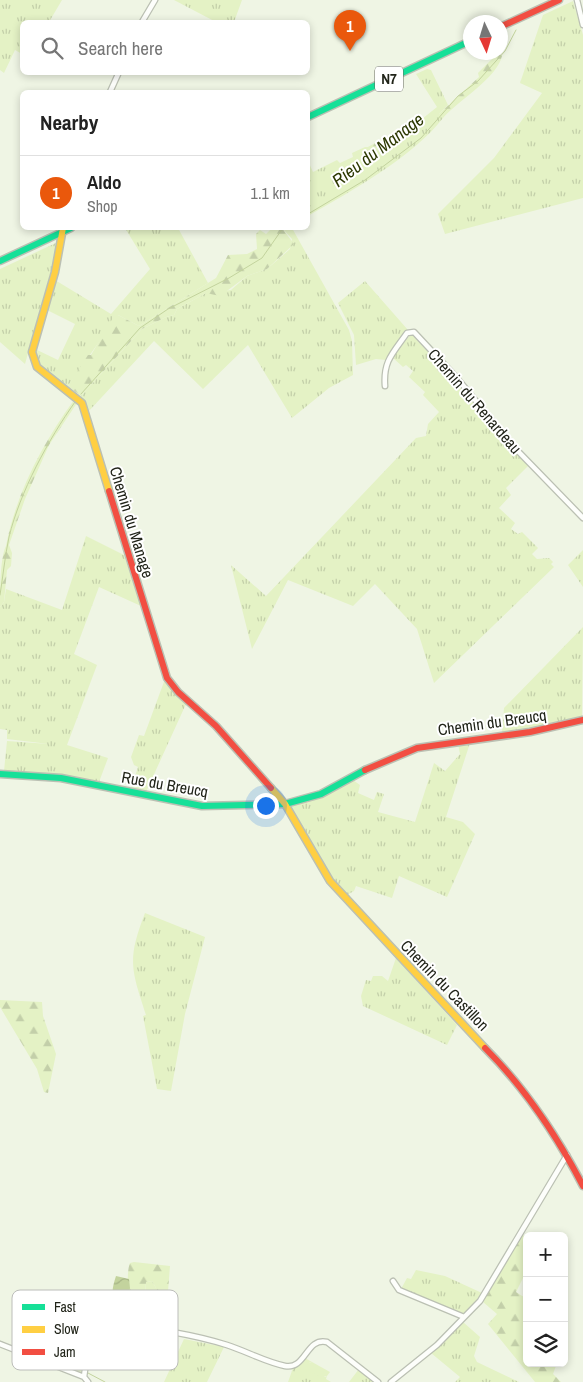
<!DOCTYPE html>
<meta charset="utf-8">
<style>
:root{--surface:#fff;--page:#f2f2f2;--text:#222;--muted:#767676;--line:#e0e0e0;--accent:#ea580c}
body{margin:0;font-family:"Archivo Narrow",sans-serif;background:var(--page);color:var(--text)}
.controls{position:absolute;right:15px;bottom:15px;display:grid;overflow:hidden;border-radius:8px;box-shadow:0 2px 8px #0003}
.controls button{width:45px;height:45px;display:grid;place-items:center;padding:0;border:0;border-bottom:1px solid var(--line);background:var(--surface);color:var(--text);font:25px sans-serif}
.compass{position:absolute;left:463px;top:15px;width:45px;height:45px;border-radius:50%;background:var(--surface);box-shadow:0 2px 8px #0003;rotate:176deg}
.you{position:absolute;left:265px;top:805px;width:18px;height:18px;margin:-12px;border:4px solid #fff;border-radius:50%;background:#1a73e8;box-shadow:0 0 0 8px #1a73e833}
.badge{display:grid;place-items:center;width:32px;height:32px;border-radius:50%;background:var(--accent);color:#fff;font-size:16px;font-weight:700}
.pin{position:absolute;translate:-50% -41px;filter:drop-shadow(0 1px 2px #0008)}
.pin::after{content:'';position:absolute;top:26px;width:18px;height:15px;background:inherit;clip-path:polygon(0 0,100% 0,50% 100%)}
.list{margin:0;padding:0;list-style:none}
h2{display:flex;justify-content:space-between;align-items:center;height:65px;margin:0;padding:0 20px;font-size:21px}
h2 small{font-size:16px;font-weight:400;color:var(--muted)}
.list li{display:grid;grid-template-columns:32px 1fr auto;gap:15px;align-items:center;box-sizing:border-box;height:75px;padding:0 20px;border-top:1px solid var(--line)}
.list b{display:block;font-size:19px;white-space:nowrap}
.list p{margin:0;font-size:16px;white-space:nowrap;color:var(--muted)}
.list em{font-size:16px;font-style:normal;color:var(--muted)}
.icon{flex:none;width:28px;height:28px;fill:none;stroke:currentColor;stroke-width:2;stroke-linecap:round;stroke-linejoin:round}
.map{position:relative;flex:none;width:583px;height:1382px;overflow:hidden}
.search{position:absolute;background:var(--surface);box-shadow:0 2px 8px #0003;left:20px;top:20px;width:290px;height:55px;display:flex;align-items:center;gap:12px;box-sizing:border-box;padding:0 18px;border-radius:8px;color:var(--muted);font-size:19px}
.panel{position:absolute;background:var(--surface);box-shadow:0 2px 8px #0003;left:20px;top:90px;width:290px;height:140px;border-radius:8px}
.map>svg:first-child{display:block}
</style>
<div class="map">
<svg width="583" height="1382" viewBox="0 0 583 1382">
<defs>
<pattern id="grass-tufts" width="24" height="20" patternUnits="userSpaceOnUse" patternTransform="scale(1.25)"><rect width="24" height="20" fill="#e4f2c5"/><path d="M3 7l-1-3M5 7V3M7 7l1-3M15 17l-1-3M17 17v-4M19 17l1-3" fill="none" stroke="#c3cfa9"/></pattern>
<pattern id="forest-firs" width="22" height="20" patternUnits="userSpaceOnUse" patternTransform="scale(1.25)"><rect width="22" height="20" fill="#e4f2c5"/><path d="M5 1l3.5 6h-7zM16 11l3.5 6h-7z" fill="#c3cfa9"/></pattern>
<pattern id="water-waves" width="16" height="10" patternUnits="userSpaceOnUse" patternTransform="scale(1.25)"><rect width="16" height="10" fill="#c3d39d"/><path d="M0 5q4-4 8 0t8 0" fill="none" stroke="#a7b587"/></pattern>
</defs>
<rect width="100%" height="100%" fill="#eff5e4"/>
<path fill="url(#grass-tufts)" d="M 0,0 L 62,0 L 49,22 L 22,22 L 22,54 L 15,50 L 4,73 L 0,70 Z
M 174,0 L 242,0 L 234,22 L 216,22 Z
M 573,1 L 583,35 L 583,198 L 445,234 L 438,214 L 494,158 L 542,93 L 520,83 L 543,15 Z
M 427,69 L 431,70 L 448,105 L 439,114 L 443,118 C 414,156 350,192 308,216 L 308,161 L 313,172 L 337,160 L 340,163 L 353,157 L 352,153 L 365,147 L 382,147 L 389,139 L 388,136 L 422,119 L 437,107 L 416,74 Z
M 125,228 L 178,228 L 208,283 L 139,326 L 118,315 L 68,386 L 36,363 L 35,349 L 58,360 L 75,324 L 47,310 L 55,280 L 111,314 L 150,269 Z
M 285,228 L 292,228 L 349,330 L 352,341 L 353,375 L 329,388 L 292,418 L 248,345 L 203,389 L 154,341 L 88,412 L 81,396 L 142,329 L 166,317 L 174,315 L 177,309 L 206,293 L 231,290 L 247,276 L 267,269 L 290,249 L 292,239 L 283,229 Z
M 58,242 L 56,253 L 25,364 L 0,342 L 0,269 Z
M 365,281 L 408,330 L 386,360 L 376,359 L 356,365 L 354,335 L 338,303 Z
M 411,334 L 463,389 L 528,466 L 506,488 L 511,495 L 499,508 L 515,523 L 511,529 L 518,534 L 522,532 L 538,548 L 532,554 L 537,559 L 549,558 L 553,562 L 551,564 L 554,567 L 434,683 L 417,629 L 375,584 L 353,606 L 288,580 L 252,649 L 231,565 L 266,596 L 416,438 L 426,436 L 428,424 L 439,412 L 423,395 L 425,392 L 409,377 L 413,371 L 406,365 L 403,367 L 392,357 Z
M 86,536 L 124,555 L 141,606 L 99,587 L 74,654 L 97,665 L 67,745 L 108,758 L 99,782 L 59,774 L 4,771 L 7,741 L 49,744 L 7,739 L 7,730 L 0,729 L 0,607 L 4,602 L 6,589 L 62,610 Z
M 583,550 L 583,587 L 568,565 Z
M 583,627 L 582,716 L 527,729 L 502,732 L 504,708 Z
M 165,679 L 186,704 L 146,792 L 131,789 L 138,767 L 134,765 L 131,757 L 139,735 L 144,736 Z
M 470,743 L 446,817 L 463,822 L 475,834 L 447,897 L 399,876 L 392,898 L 356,886 L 354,891 L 347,895 L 323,866 L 291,807 L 294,805 L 320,797 L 353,780 L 360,785 L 358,793 L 374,800 L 377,792 L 384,794 L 378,812 L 415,822 L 434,763 L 445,771 L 460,754 L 458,744 Z
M 145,913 L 205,937 L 185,1014 L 171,1091 L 157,1089 L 143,1016 L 146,1015 C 131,968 127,960 145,913 Z
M 396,958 L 457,1025 L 447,1045 L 363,1006 L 361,996 L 366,980 L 371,981 L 373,976 L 382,976 L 388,981 Z
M 416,1270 L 445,1276 L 482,1293 L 477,1302 L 462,1315 L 401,1289 L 407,1278 L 411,1279 Z
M 152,1281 L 156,1288 L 156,1301 L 148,1311 L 144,1308 L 146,1282 Z
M 463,1322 L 480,1337 L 474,1356 L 477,1362 L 519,1382 L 455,1382 L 460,1377 L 431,1353 Z
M 184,1339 L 224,1347 L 207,1382 L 164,1382 Z
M 305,1358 L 312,1362 L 309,1362 L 325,1377 L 327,1376 L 326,1379 L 331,1382 L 288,1382 L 293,1368 Z
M 359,1369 L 374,1382 L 349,1382 Z"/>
<path fill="url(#forest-firs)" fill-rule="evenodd" d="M 498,53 L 502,56 C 497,78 459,100 443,118 L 440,117 L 439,114 L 479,77 L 478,73 Z
M 388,136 L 389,139 L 382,147 L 366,148 Z
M 272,228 L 282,228 L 294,244 L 267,269 L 247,276 L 220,296 L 206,293 L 177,309 L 174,315 L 166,317 L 142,329 L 81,396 L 68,386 L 88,355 L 91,355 L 114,316 L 118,315 L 139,326 L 216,278 L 228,255 L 247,254 L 257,249 L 256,234 L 260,230 L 266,234 Z
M 74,400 L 77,403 L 49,445 L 25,499 L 9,545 L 12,553 L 11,566 L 7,570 L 4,602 L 0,607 C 0,593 0,557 6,546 C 16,493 43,443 74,400 Z
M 0,1000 L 42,1002 L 43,1016 L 56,1054 L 48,1093 L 44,1092 L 37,1069 L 0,1007 Z
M 521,1233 L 527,1239 L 527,1270 L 516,1292 L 527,1299 L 527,1363 L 557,1363 L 553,1374 L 561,1382 L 535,1382 L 488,1324 L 497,1314 L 483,1302 Z
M 134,1262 L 170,1266 L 165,1330 L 125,1325 L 122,1309 L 127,1307 C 129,1295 126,1272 130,1263 ZM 152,1281 L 156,1288 L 156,1301 L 148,1311 L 144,1308 L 146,1282 Z"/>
<path fill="#e4f2c5" d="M 312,1362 L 330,1372 L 327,1376 L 321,1377 L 306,1370 L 308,1363 Z"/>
<path fill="url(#water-waves)" d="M 116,1276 L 129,1279 L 130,1288 L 126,1309 L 118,1309 C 110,1298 112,1288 116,1276 Z"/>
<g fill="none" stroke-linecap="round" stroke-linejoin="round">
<path stroke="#c3d39d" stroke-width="1" d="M 308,214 L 365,180 L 421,138 L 458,96 L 478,81 L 505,51 L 516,30
M 81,394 L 140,328 L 168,309 L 229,278 L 262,258 L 283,228
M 0,595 C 3,576 5,556 9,537 C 20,492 48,440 75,402
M 0,1341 L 6,1344
M 75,1371 L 81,1371
M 88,1373 L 105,1382"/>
<defs>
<path id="street" d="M 577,0 L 583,25
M 142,22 L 155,0
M 110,92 L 119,72
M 385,386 C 383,361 393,353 407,333 L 414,332 L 457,378 L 514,447 L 583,518
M 393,1281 L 399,1290 L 464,1317
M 0,1344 L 84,1377 L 88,1382
M 84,1377 C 85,1365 96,1329 107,1324 C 144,1327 192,1334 227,1345 C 246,1351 265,1362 285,1366 C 306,1370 306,1337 327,1342 L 378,1382
M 391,1382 L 437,1345 L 480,1301 L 567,1155"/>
<path id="fast" d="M 308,117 L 470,41
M 0,261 L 71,228
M 0,774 L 61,778 L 202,806 L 285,804 L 321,794 L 365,770"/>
<path id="slow" d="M 63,228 L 55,272 L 32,352 L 37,367 L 82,403 L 109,491
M 271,788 L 285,804 L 330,881 L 485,1048"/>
<path id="jam" d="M 500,27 L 559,0
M 109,491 L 167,678 L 178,692 L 216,726 L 271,788
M 365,770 L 417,748 L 530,732 L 583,720
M 485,1048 C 525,1088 557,1136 583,1186"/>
</defs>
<use href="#street" stroke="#bbc0b3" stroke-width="7"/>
<use href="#fast" stroke="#bbc0b3" stroke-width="9"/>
<use href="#slow" stroke="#bbc0b3" stroke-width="9"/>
<use href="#jam" stroke="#bbc0b3" stroke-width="9"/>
<use href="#street" stroke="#fdfefb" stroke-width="4.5"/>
<use href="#fast" stroke="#16e098" stroke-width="6"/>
<use href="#slow" stroke="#ffcf43" stroke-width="6"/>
<use href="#jam" stroke="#f24e42" stroke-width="6"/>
</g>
<g text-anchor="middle" stroke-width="4" stroke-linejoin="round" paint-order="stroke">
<rect fill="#fff" stroke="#64665e" stroke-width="1" x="375" y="66.5" width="28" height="25" rx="4"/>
<g font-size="15" font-weight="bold" fill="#212419">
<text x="389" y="84">N7</text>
</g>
<g font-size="16" fill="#212419" stroke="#fff">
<text transform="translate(475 401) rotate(49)" y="6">Chemin du Renardeau</text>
<text transform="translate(132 522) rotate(73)" y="6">Chemin du Manage</text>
<text transform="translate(492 722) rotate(-8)" y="6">Chemin du Breucq</text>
<text transform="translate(165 784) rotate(10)" y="6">Rue du Breucq</text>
<text transform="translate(445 985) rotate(46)" y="6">Chemin du Castillon</text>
</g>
<g font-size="18" font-style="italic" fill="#2d3903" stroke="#fff">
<text transform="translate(378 150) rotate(-37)" y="6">Rieu du Manage</text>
</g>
</g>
<rect x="12" y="1290" width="166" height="80" rx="8" fill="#fff" stroke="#bcbdba" stroke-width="1"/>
<rect x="22" y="1304" width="23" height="6" fill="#16e098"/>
<rect x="22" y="1326" width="23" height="7" fill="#ffcf43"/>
<rect x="22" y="1349" width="23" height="6" fill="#f24e42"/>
<g font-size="14" fill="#212419">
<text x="54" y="1312">Fast</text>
<text x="54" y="1334">Slow</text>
<text x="54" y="1357">Jam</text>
</g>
</svg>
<div class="controls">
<button>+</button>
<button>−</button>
<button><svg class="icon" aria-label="layers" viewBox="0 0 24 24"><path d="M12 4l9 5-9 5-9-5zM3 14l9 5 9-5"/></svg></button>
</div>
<svg class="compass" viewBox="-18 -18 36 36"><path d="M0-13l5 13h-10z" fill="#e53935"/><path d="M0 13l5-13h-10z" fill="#767676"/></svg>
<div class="you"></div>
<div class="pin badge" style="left:350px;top:51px">1</div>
<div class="search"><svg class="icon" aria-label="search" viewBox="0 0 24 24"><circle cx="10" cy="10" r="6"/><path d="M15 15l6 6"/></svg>Search here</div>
<section class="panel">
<h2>Nearby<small></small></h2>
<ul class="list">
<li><span class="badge">1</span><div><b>Aldo</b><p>Shop</p></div><em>1.1 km</em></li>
</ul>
</section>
</div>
